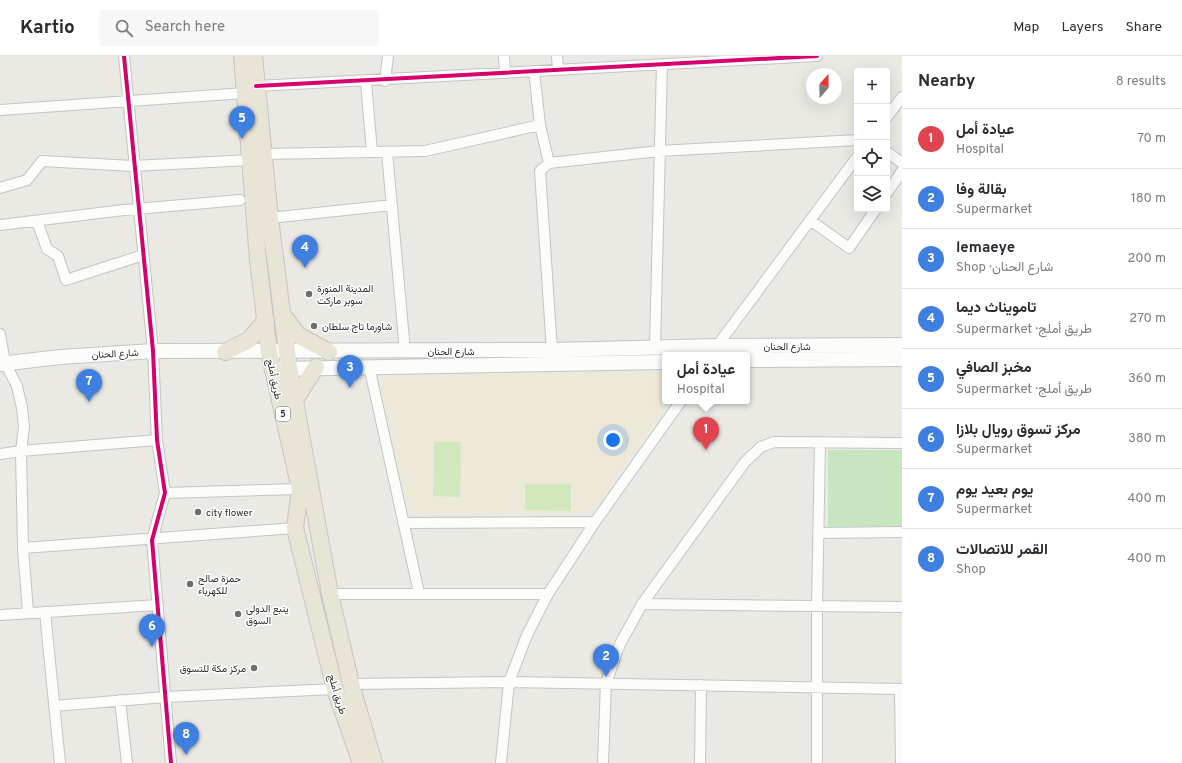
<!DOCTYPE html>
<meta charset="utf-8">
<style>
:root{--surface:#fff;--page:#f7f7f7;--text:#2b2b33;--muted:#7c7c81;--line:#e1e1e2;--accent:#ea580c}
body{margin:0;font-family:Overpass,Vazirmatn,sans-serif;background:var(--page);color:var(--text)}
.controls{position:absolute;right:12px;top:12px;display:grid;overflow:hidden;border-radius:4px;box-shadow:0 4px 16px #0002}
.controls button{width:36px;height:36px;display:grid;place-items:center;padding:0;border:0;border-bottom:1px solid var(--line);background:var(--surface);color:var(--text);font:20px sans-serif}
.compass{position:absolute;left:806px;top:12px;width:36px;height:36px;border-radius:50%;background:var(--surface);box-shadow:0 4px 16px #0002;rotate:20deg}
.you{position:absolute;left:613px;top:384px;width:14px;height:14px;margin:-10px;border:3px solid #fff;border-radius:50%;background:#1a73e8;box-shadow:0 0 0 6px #1a73e833}
.badge{display:grid;place-items:center;width:26px;height:26px;border-radius:50%;background:var(--accent);color:#fff;font-size:13px;font-weight:700}
.pin{position:absolute;translate:-50% -33px;filter:drop-shadow(0 1px 2px #0008)}
.pin::after{content:'';position:absolute;top:21px;width:14px;height:12px;background:inherit;clip-path:polygon(0 0,100% 0,50% 100%)}
.popup{position:absolute;left:662px;top:296px;width:88px;height:52px;box-sizing:border-box;display:grid;place-content:center;border-radius:4px;background:var(--surface);filter:drop-shadow(0 1px 3px #0005);font-size:13px;white-space:nowrap;color:var(--muted)}
.popup b{font-size:15px;color:var(--text)}
.popup::after{content:'';position:absolute;left:50%;top:100%;margin-left:-8px;border:8px solid transparent;border-top-color:var(--surface)}
.list{margin:0;padding:0;list-style:none}
h2{display:flex;justify-content:space-between;align-items:center;height:52px;margin:0;padding:0 16px;font-size:17px}
h2 small{font-size:13px;font-weight:400;color:var(--muted)}
.list li{display:grid;grid-template-columns:26px 1fr auto;gap:12px;align-items:center;box-sizing:border-box;height:60px;padding:0 16px;border-top:1px solid var(--line)}
.list b{display:block;font-size:15px;white-space:nowrap}
.list p{margin:0;font-size:13px;white-space:nowrap;color:var(--muted)}
.list em{font-size:13px;font-style:normal;color:var(--muted)}
.icon{flex:none;width:22px;height:22px;fill:none;stroke:currentColor;stroke-width:2;stroke-linecap:round;stroke-linejoin:round}
.map{position:relative;flex:none;width:902px;height:707px;overflow:hidden}
header{display:flex;align-items:center;gap:24px;box-sizing:border-box;height:56px;padding:0 20px;background:var(--surface);border-bottom:1px solid var(--line)}
header strong{font-size:19px}
nav{display:flex;gap:22px;margin-inline-start:auto;font-size:14px}
.search{width:280px;height:36px;background:var(--page);display:flex;align-items:center;gap:10px;box-sizing:border-box;padding:0 14px;border-radius:4px;color:var(--muted);font-size:15px}
main{display:flex}
aside{flex:1;background:var(--surface)}
.map>svg:first-child{display:block}
</style>
<header>
<strong>Kartio</strong>
<div class="search"><svg class="icon" aria-label="search" viewBox="0 0 24 24"><circle cx="10" cy="10" r="6"/><path d="M15 15l6 6"/></svg>Search here</div>
<nav><a>Map</a><a>Layers</a><a>Share</a></nav>
</header>
<main>
<div class="map">
<svg width="902" height="707" viewBox="0 0 902 707">
<rect width="100%" height="100%" fill="#eae9e3"/>
<path fill="#ece9d9" d="M 665,315 L 665,345 L 670,345 L 601,444 L 586,457 L 415,458 L 408,450 L 380,330 L 384,320 Z"/>
<path fill="#c7e5be" d="M 828,394 L 902,394 L 902,470 L 828,471 Z"/>
<path fill="#d0e8bc" d="M 434,386 L 461,386 L 460,441 L 433,440 Z
M 525,428 L 571,428 L 571,455 L 525,454 Z"/>
<g fill="none" stroke-linecap="round" stroke-linejoin="round">
<defs>
<path id="minor" d="M 124,0 L 153,295 L 157,384 L 165,437 L 152,484 L 171,707
M 504,0 L 505,17
M 557,0 L 558,13
M 534,15 L 540,69 L 549,107
M 385,25 L 388,0
M 366,26 L 372,96
M 256,30 L 817,0
M 0,54 L 245,37
M 887,61 L 902,41
M 387,96 L 405,295
M 887,96 L 902,107
M 264,98 L 425,95 L 540,69
M 0,132 L 27,124 L 42,105 L 133,110 L 250,104
M 887,137 L 902,115
M 270,162 L 392,149
M 810,164 L 849,192 L 876,153
M 37,165 L 47,193 L 58,200 L 66,224 L 143,199
M 0,169 L 124,154 L 240,144
M 0,278 L 5,307 L 17,330 L 22,352 L 24,371 L 21,395 L 0,398
M 717,290 L 857,101
M 655,291 L 662,8
M 552,294 L 540,115 L 549,107 L 659,95 L 857,84
M 369,310 L 419,537
M 165,437 L 300,433
M 403,467 L 595,466
M 818,477 L 902,476
M 23,492 L 295,472
M 330,538 L 548,538
M 642,548 L 902,551
M 28,556 L 23,492 L 21,395 L 157,384
M 45,556 L 60,707
M 0,559 L 158,549
M 351,628 L 509,626 L 902,633
M 900,633 L 901,707
M 120,644 L 127,707
M 54,650 L 165,641 L 335,633
M 501,707 L 509,626 L 527,579 L 548,538 L 595,466 L 681,345
M 603,707 L 606,627 L 620,588 L 642,548 L 745,406 L 761,391 L 774,386 L 902,387
M 700,707 L 701,629
M 817,707 L 817,551 L 820,387"/>
<path id="secondary" d="M 747,304 L 902,303
M 0,308 L 60,301 L 153,295 L 552,294 L 717,290 L 902,289
M 277,313 L 665,306"/>
<path id="trunk" d="M 242,0 L 258,204 L 269,296 L 300,433 L 295,472 L 335,633 L 361,707
M 254,0 L 270,162 L 289,312 L 330,538 L 351,628 L 374,707
M 283,259 L 298,279 L 329,296
M 225,296 L 249,284 L 266,264
M 296,342 L 316,311"/>
</defs>
<use href="#minor" stroke="#c4c4c3" stroke-width="12"/>
<use href="#secondary" stroke="#c4c4c3" stroke-width="16"/>
<use href="#trunk" stroke="#c6c5c3" stroke-width="18"/>
<use href="#minor" stroke="#fcfcfb" stroke-width="10"/>
<use href="#secondary" stroke="#fcfcfb" stroke-width="14"/>
<use href="#trunk" stroke="#e8e4d6" stroke-width="16"/>
<defs>
<path id="cycleway" d="M 124,0 L 153,295 L 157,384 L 165,437 L 152,484 L 171,707
M 256,30 L 817,0"/>
</defs>
<use href="#cycleway" stroke="#fff" stroke-width="6"/>
<use href="#cycleway" stroke="#d6006c" stroke-width="4"/>
</g>
<g fill="#6f6f6d" stroke="#fff" stroke-width="1.5">
<circle cx="309" cy="238" r="4"/>
<circle cx="314" cy="270" r="4"/>
<circle cx="198" cy="456" r="4"/>
<circle cx="190" cy="528" r="4"/>
<circle cx="238" cy="558" r="4"/>
<circle cx="254" cy="612" r="4"/>
</g>
<g text-anchor="middle" stroke-width="3" stroke-linejoin="round" paint-order="stroke">
<rect fill="#fff" stroke="#6c6c6c" stroke-width="1" x="276" y="351" width="14" height="14" rx="3"/>
<g font-size="9" font-weight="bold" fill="#2d2d2d">
<text x="283" y="361">5</text>
</g>
<g font-size="10" fill="#2d2d2d" stroke="#fff" text-anchor="start">
<text x="317" y="236">المدينة المنورة<tspan x="317" dy="12">سوبر ماركت</tspan></text>
<text x="322" y="274">شاورما تاج سلطان</text>
<text x="206" y="460">city flower</text>
<text x="198" y="526">حمزة صالح<tspan x="198" dy="12">للكهرباء</tspan></text>
<text x="246" y="556">ينبع الدولى<tspan x="246" dy="12">السوق</tspan></text>
<text x="246" y="616" text-anchor="end">مركز مكة للتسوق</text>
</g>
<g font-size="10" fill="#2d2d2d" stroke="#fff">
<text x="787" y="294">شارع الحنان</text>
<text x="451" y="299">شارع الحنان</text>
<text transform="translate(115 297) rotate(-3)" y="4">شارع الحنان</text>
<text transform="translate(275 323) rotate(78)" y="4">طريق أملج</text>
<text transform="translate(338 638) rotate(73)" y="4">طريق أملج</text>
</g>
</g>
</svg>
<div class="controls">
<button>+</button>
<button>−</button>
<button><svg class="icon" aria-label="locate" viewBox="0 0 24 24"><circle cx="12" cy="12" r="6"/><path d="M12 2v4M12 18v4M2 12h4M18 12h4"/></svg></button>
<button><svg class="icon" aria-label="layers" viewBox="0 0 24 24"><path d="M12 4l9 5-9 5-9-5zM3 14l9 5 9-5"/></svg></button>
</div>
<svg class="compass" viewBox="-18 -18 36 36"><path d="M0-13l5 13h-10z" fill="#e53935"/><path d="M0 13l5-13h-10z" fill="#7c7c81"/></svg>
<div class="you"></div>
<div class="pin badge" style="left:706px;top:394px;background:#e0444e">1</div>
<div class="popup"><b>عيادة أمل</b>Hospital</div>
<div class="pin badge" style="left:606px;top:621px;background:#3f7fe0">2</div>
<div class="pin badge" style="left:350px;top:332px;background:#3f7fe0">3</div>
<div class="pin badge" style="left:305px;top:212px;background:#3f7fe0">4</div>
<div class="pin badge" style="left:242px;top:83px;background:#3f7fe0">5</div>
<div class="pin badge" style="left:152px;top:591px;background:#3f7fe0">6</div>
<div class="pin badge" style="left:89px;top:346px;background:#3f7fe0">7</div>
<div class="pin badge" style="left:186px;top:699px;background:#3f7fe0">8</div>
</div>
<aside>
<h2>Nearby<small>8 results</small></h2>
<ul class="list">
<li><span class="badge" style="background:#e0444e">1</span><div><b>عيادة أمل</b><p>Hospital</p></div><em>70 m</em></li>
<li><span class="badge" style="background:#3f7fe0">2</span><div><b>بقالة وفا</b><p>Supermarket</p></div><em>180 m</em></li>
<li><span class="badge" style="background:#3f7fe0">3</span><div><b>lemaeye</b><p>Shop · شارع الحنان</p></div><em>200 m</em></li>
<li><span class="badge" style="background:#3f7fe0">4</span><div><b>تامويناث ديما</b><p>Supermarket · طريق أملج</p></div><em>270 m</em></li>
<li><span class="badge" style="background:#3f7fe0">5</span><div><b>مخبز الصافي</b><p>Supermarket · طريق أملج</p></div><em>360 m</em></li>
<li><span class="badge" style="background:#3f7fe0">6</span><div><b>مركز تسوق رويال بلازا</b><p>Supermarket</p></div><em>380 m</em></li>
<li><span class="badge" style="background:#3f7fe0">7</span><div><b>يوم بعيد يوم</b><p>Supermarket</p></div><em>400 m</em></li>
<li><span class="badge" style="background:#3f7fe0">8</span><div><b>القمر للاتصالات</b><p>Shop</p></div><em>400 m</em></li>
</ul>
</aside>
</main>
